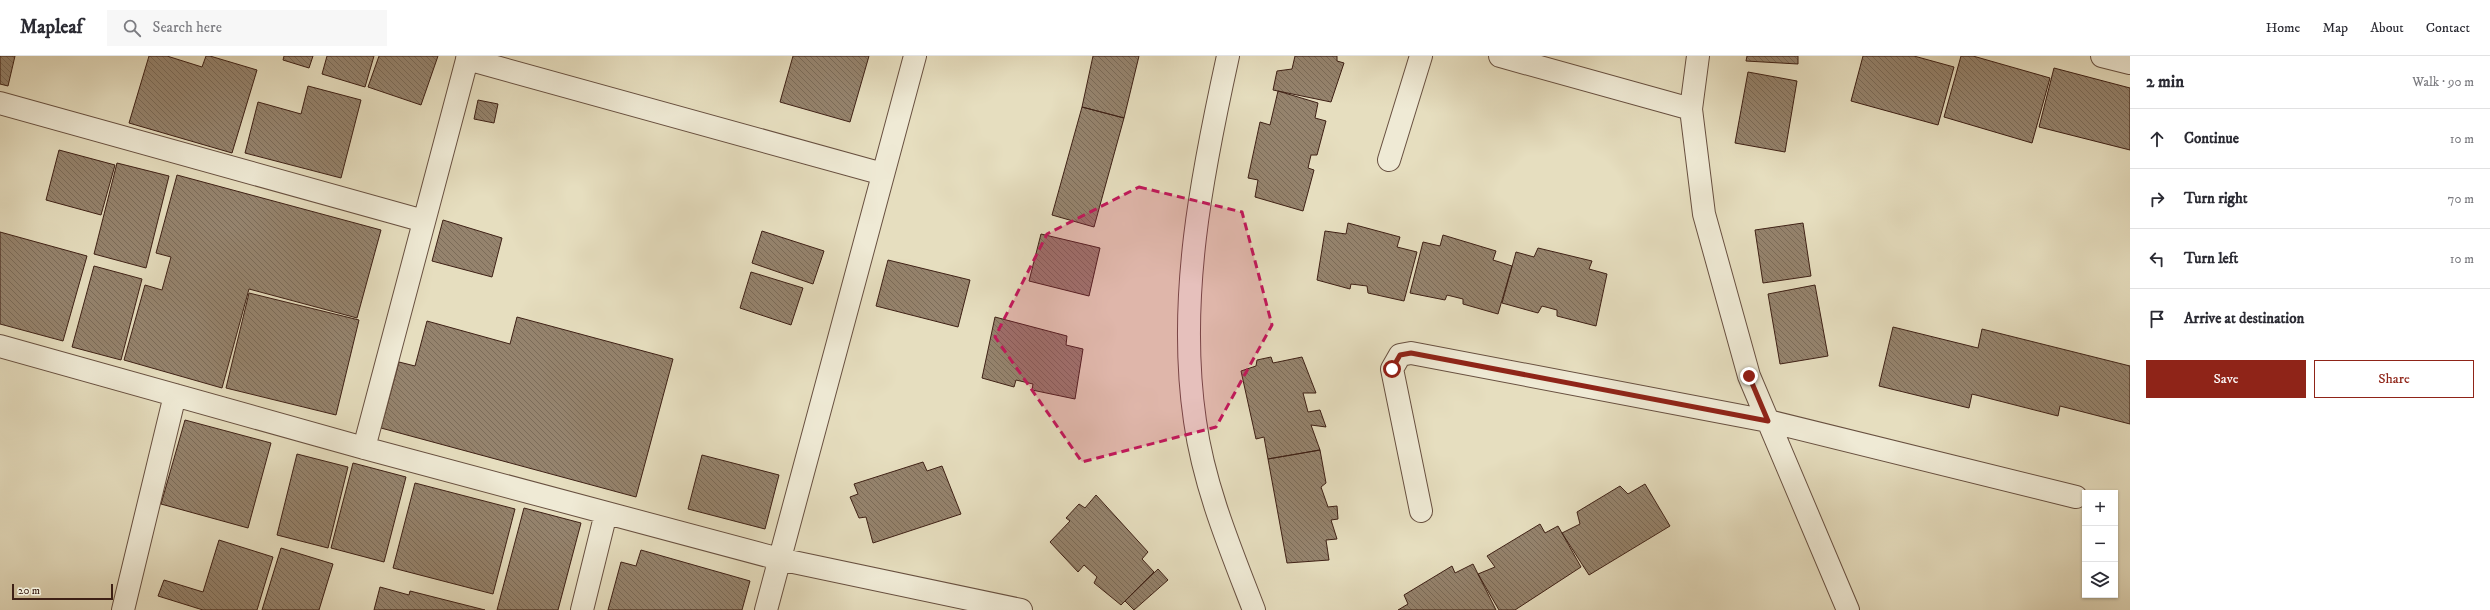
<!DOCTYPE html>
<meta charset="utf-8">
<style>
:root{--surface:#fff;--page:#f7f7f7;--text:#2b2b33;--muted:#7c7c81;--line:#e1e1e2;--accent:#8f2418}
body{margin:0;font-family:"IM FELL DW Pica",serif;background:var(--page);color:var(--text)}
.controls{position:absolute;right:12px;bottom:12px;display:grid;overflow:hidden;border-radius:0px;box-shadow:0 1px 3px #0004}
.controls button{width:36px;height:36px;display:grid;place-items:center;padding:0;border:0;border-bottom:1px solid var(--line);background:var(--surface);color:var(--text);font:20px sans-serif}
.scale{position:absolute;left:12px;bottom:10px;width:101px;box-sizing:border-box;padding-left:4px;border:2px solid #3e2015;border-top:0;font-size:11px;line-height:14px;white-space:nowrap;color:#3e2015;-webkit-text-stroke:3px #efead5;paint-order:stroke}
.stop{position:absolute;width:12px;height:12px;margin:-9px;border:3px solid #8f2418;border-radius:50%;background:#fff}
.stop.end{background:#8f2418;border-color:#fff;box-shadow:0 1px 4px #0008}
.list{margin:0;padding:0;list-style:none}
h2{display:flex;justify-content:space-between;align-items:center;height:52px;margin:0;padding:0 16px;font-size:17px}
h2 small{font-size:13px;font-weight:400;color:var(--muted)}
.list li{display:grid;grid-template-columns:26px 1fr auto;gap:12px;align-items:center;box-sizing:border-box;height:60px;padding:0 16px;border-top:1px solid var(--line)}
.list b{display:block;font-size:15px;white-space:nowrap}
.list em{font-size:13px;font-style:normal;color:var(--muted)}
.actions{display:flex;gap:8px;padding:12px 16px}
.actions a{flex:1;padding:9px 0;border:1px solid var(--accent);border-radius:0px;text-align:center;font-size:14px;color:var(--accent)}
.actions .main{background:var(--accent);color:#fff}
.icon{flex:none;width:22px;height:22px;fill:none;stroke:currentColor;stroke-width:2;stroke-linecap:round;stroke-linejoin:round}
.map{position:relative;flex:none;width:2130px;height:554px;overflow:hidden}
header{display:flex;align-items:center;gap:24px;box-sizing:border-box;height:56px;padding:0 20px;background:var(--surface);border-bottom:1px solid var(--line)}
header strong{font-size:19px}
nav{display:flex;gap:22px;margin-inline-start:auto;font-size:14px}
.search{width:280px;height:36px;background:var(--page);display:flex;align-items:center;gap:10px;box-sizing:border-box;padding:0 14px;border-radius:0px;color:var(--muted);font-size:15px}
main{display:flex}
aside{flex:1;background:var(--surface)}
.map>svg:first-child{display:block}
</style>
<header>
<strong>Mapleaf</strong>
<div class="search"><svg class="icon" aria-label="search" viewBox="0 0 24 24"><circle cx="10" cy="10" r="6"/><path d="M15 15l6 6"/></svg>Search here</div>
<nav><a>Home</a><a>Map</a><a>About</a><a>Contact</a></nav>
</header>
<main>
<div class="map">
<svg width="2130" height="554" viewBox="0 0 2130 554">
<defs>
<pattern id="building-back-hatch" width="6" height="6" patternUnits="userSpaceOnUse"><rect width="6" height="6" fill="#95836d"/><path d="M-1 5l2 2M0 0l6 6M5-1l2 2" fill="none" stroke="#7b6b58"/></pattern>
</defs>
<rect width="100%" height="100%" fill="#e6debf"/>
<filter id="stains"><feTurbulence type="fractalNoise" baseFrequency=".005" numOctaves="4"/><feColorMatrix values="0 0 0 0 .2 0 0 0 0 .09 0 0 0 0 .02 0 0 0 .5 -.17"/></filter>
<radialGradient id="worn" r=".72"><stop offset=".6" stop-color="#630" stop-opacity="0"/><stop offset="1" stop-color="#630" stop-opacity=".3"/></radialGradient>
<path fill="url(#building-back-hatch)" stroke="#3e2015" d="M 0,0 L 15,0 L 8,30 L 0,28 Z
M 149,0 L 167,0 L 202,11 L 206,0 L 210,0 L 257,14 L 232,97 L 129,67 Z
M 284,0 L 313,0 L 309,12 L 283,4 Z
M 327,0 L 374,0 L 365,31 L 322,18 Z
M 379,0 L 438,0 L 421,49 L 368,31 Z
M 793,0 L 869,0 L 850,66 L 780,46 Z
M 1093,0 L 1139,0 L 1124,62 L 1082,51 Z
M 1295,0 L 1337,0 L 1337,5 L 1344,7 L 1331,46 L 1273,34 L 1277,15 L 1292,13 Z
M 1747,0 L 1798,0 L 1798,8 L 1746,5 Z
M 1863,0 L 1914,0 L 1954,11 L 1938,69 L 1851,45 Z
M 1961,0 L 1973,0 L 2050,22 L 2032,87 L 1944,61 Z
M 2054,12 L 2130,32 L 2130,94 L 2039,71 Z
M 1748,16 L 1797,25 L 1785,96 L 1735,87 Z
M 308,30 L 361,44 L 341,122 L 245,97 L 258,46 L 301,58 Z
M 1278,35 L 1318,47 L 1315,62 L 1326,65 L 1317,99 L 1311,99 L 1308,112 L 1314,114 L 1303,155 L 1255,141 L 1258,124 L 1248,122 L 1260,66 L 1270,69 Z
M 478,44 L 498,48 L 494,67 L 474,63 Z
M 1082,51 L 1124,62 L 1094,171 L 1052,159 Z
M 59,94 L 115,109 L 101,159 L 46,144 Z
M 117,107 L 169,120 L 146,212 L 94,198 Z
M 177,119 L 381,174 L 357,262 L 249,233 L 222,332 L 124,304 L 145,229 L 162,234 L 171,201 L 156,197 Z
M 443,164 L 502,182 L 492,221 L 432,205 Z
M 1348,167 L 1400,181 L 1397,191 L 1417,196 L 1404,245 L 1368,237 L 1367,230 L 1351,228 L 1350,233 L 1317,224 L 1325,175 L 1346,178 Z
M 1803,167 L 1811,220 L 1763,227 L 1755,174 Z
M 762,175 L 824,195 L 813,228 L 752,207 Z
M 0,176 L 87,200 L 63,285 L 0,268 Z
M 1041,178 L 1100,192 L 1089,240 L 1029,225 Z
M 1443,179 L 1496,195 L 1493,204 L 1512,210 L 1498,258 L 1463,248 L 1463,243 L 1447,239 L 1445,244 L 1410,237 L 1423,186 L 1440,190 Z
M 1538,192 L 1592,205 L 1589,213 L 1607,218 L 1596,270 L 1557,260 L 1557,254 L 1542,250 L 1538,257 L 1502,247 L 1516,196 L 1534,201 Z
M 888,204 L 970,224 L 958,271 L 876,250 Z
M 94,210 L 142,223 L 121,304 L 72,291 Z
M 751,216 L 803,232 L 791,269 L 740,252 Z
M 1815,229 L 1828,300 L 1780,308 L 1768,238 Z
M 249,237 L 359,264 L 336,359 L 226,332 Z
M 517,261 L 673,303 L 636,441 L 381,372 L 399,306 L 415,310 L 427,265 L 510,288 Z
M 995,261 L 1067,280 L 1066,289 L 1083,293 L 1075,343 L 1032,334 L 1033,328 L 1016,324 L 1014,331 L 982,322 Z
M 1893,271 L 1978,292 L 1982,273 L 2130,310 L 2130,368 L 2060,350 L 2058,360 L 1972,338 L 1969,352 L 1879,330 Z
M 1271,301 L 1273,307 L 1302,301 L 1316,337 L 1303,337 L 1308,356 L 1320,354 L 1326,371 L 1311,369 L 1320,394 L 1268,403 L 1264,381 L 1256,383 L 1241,315 L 1256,310 L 1257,304 Z
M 185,364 L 271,387 L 248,472 L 161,448 Z
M 1320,394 L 1326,427 L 1321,431 L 1328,451 L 1337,450 L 1338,463 L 1331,464 L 1337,483 L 1326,484 L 1329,504 L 1287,507 L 1268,403 Z
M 297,398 L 348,411 L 328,492 L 277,479 Z
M 702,399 L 779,419 L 765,473 L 688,453 Z
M 923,406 L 927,415 L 942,410 L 961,458 L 873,487 L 866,461 L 859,462 L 850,441 L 858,438 L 854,428 Z
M 353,407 L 406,421 L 384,506 L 331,492 Z
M 415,427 L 515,453 L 493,538 L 393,512 Z
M 1645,428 L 1670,470 L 1589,519 L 1562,477 L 1580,468 L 1577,456 L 1620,430 L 1628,438 Z
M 1096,439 L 1148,496 L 1142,503 L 1154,516 L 1121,549 L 1094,527 L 1097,521 L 1084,509 L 1078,516 L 1050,486 L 1070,465 L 1066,462 L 1079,448 L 1085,452 Z
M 524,452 L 581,467 L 558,554 L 497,554 Z
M 1540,468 L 1545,477 L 1558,470 L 1581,511 L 1515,554 L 1499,554 L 1478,518 L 1495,511 L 1487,500 Z
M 219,484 L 273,501 L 257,554 L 203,554 L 158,540 L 164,524 L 203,536 Z
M 281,492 L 333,508 L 319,554 L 262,554 Z
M 641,494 L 750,525 L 742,554 L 608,554 L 621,506 L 636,510 Z
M 1473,508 L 1496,554 L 1398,554 L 1408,548 L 1404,539 L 1452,510 L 1455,517 Z
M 1158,513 L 1168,524 L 1134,554 L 1125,545 Z
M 380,531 L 409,539 L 410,535 L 485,554 L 374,554 Z"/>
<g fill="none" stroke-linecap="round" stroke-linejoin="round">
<defs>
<path id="minor" d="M 1228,0 C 1202,118 1177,243 1195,365 C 1204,430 1230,492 1254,554
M 1500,0 L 1691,53
M 1698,0 L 1691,53 L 1704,158 L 1749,320 L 1848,554
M 2102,0 L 2130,7
M 467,3 L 883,118
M 0,47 L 424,165
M 1389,104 L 1421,0
M 0,290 L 364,392 L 779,503 L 1021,554
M 364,392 L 468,0
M 1421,455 L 1392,313 L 1400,299 L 1411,297 L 1768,365 L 2076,441
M 123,554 L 175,339
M 582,554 L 606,457
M 766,554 L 915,0"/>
</defs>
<use href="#minor" stroke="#685040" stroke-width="24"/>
<use href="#minor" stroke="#efead5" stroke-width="22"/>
</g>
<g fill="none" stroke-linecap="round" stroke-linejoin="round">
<path stroke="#8f2418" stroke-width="5" d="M 1392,313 L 1400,299 L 1411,297 L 1768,365 L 1749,320"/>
</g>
<path fill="#c2185b" fill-opacity="0.2" stroke="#c2185b" stroke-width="3" stroke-dasharray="8 5" stroke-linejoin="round" d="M 1139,131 L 1242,156 L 1272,269 L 1216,371 L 1082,406 L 995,281 L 1047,178 Z"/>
<rect width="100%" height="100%" filter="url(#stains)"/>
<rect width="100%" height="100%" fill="url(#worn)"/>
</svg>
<div class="controls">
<button>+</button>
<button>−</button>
<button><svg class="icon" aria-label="layers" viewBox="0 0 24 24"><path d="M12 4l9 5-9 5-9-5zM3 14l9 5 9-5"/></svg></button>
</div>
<div class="scale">20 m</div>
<div class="stop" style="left:1392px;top:313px"></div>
<div class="stop end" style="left:1749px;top:320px"></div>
</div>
<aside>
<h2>2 min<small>Walk · 90 m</small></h2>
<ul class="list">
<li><svg class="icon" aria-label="ahead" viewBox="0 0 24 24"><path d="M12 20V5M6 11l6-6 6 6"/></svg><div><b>Continue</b></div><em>10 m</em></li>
<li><svg class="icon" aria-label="right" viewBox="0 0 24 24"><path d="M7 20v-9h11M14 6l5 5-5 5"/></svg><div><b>Turn right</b></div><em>70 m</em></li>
<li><svg class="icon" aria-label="left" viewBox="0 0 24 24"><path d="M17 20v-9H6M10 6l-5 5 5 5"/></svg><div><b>Turn left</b></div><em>10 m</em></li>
<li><svg class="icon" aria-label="arrive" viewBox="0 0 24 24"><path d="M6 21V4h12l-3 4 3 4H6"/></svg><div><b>Arrive at destination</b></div></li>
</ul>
<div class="actions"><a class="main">Save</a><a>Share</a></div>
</aside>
</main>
